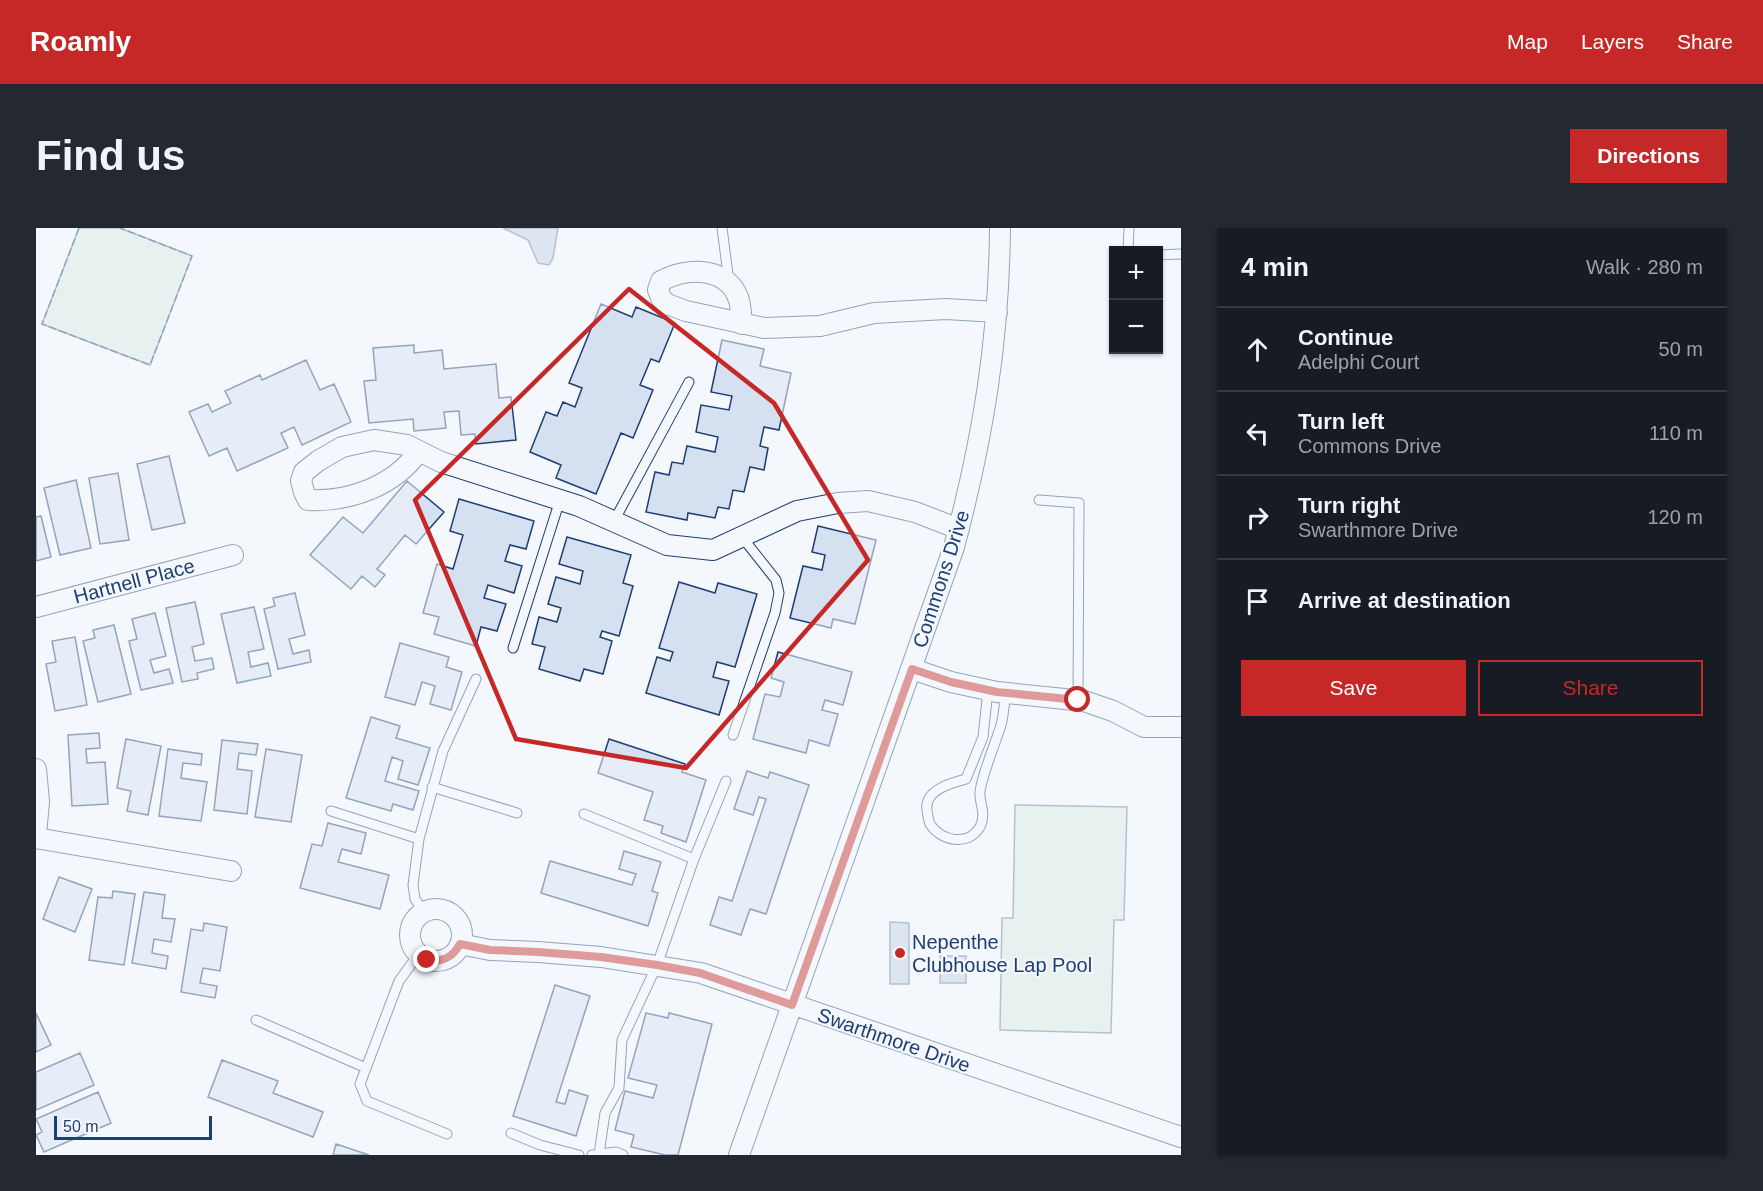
<!DOCTYPE html>
<meta charset="utf-8">
<style>
:root{--surface:#171b24;--page:#242831;--text:#f1f3f6;--muted:#9ea1a6;--line:#363941;--accent:#c62828}
body{margin:0;font-family:Helvetica,sans-serif;background:var(--page);color:var(--text)}
.controls{position:absolute;right:18px;top:18px;display:grid;overflow:hidden;border-radius:0px;box-shadow:0 2px 4px #0004}
.controls button{width:54px;height:54px;display:grid;place-items:center;padding:0;border:0;border-bottom:2px solid var(--line);background:var(--surface);color:var(--text);font:30px sans-serif}
.scale{position:absolute;left:18px;bottom:15px;width:158px;box-sizing:border-box;padding-left:6px;border:3px solid #1d3f73;border-top:0;font-size:16px;line-height:21px;white-space:nowrap;color:#1d3f73;-webkit-text-stroke:4px #f4f7fb;paint-order:stroke}
.stop{position:absolute;width:18px;height:18px;margin:-14px;border:4px solid #c62828;border-radius:50%;background:#fff}
.stop.end{background:#c62828;border-color:#fff;box-shadow:0 2px 6px #0008}
.list{margin:0;padding:0;list-style:none}
h2{display:flex;justify-content:space-between;align-items:center;height:78px;margin:0;padding:0 24px;font-size:26px}
h2 small{font-size:20px;font-weight:400;color:var(--muted)}
.list li{display:grid;grid-template-columns:39px 1fr auto;gap:18px;align-items:center;box-sizing:border-box;height:84px;padding:0 24px;border-top:2px solid var(--line)}
.list b{display:block;font-size:22px;white-space:nowrap}
.list p{margin:0;font-size:20px;white-space:nowrap;color:var(--muted)}
.list em{font-size:20px;font-style:normal;color:var(--muted)}
.actions{display:flex;gap:12px;padding:18px 24px}
.actions a{flex:1;padding:14px 0;border:2px solid var(--accent);border-radius:0px;text-align:center;font-size:21px;color:var(--accent)}
.actions .main{background:var(--accent);color:#fff}
.icon{flex:none;width:33px;height:33px;fill:none;stroke:currentColor;stroke-width:2;stroke-linecap:round;stroke-linejoin:round}
.map{position:relative;flex:none;width:1145px;height:927px;overflow:hidden;border-radius:0px}
header{display:flex;align-items:center;gap:36px;box-sizing:border-box;height:84px;padding:0 30px;background:var(--accent);color:#fff}
header strong{font-size:28px}
nav{display:flex;gap:33px;margin-inline-start:auto;font-size:21px}
.intro{display:flex;align-items:center;justify-content:space-between;box-sizing:border-box;height:144px;padding:0 36px}
h1{margin:0;font-size:42px}
.button{padding:15px 27px;border-radius:0px;background:var(--accent);color:#fff;font-size:21px;font-weight:700}
main{display:flex;gap:36px;padding:0 36px}
aside{flex:1;background:var(--surface);border-radius:0px;box-shadow:0 2px 4px #0004}
.map>svg:first-child{display:block}
</style>
<header>
<strong>Roamly</strong>
<nav><a>Map</a><a>Layers</a><a>Share</a></nav>
</header>
<div class="intro"><h1>Find us</h1><a class="button">Directions</a></div>
<main>
<div class="map">
<svg width="1145" height="927" viewBox="0 0 1145 927">
<rect width="100%" height="100%" fill="#f4f7fb"/>
<path fill="#d7e8df" stroke="#687fa3" stroke-width="1.5" d="M 43,0 L 84,0 L 156,28 L 114,137 L 6,96 Z
M 979,577 L 1091,579 L 1088,692 L 1078,692 L 1075,805 L 964,802 L 966,690 L 977,690 Z"/>
<path fill="#bed0e5" stroke="#687fa3" stroke-width="1.5" d="M 467,0 L 522,0 L 517,30 L 513,37 L 502,35 L 492,12 Z
M 854,694 L 873,695 L 873,756 L 854,756 Z
M 904,728 L 930,728 L 930,755 L 904,755 Z"/>
<path fill="#d5e0f0" stroke="#1d3f73" stroke-width="1.5" d="M 565,76 L 596,89 L 600,79 L 639,95 L 623,134 L 615,131 L 604,157 L 617,162 L 597,210 L 585,205 L 560,266 L 520,250 L 525,237 L 494,224 L 510,184 L 521,188 L 527,174 L 539,179 L 546,160 L 533,155 Z
M 686,112 L 728,121 L 724,138 L 755,145 L 743,202 L 728,199 L 724,218 L 732,220 L 728,242 L 714,239 L 708,264 L 697,262 L 693,281 L 682,279 L 679,290 L 652,285 L 651,292 L 610,284 L 619,244 L 633,247 L 636,234 L 647,236 L 651,218 L 679,224 L 682,209 L 660,204 L 665,177 L 693,182 L 696,168 L 675,164 Z
M 378,117 L 378,125 L 406,122 L 408,141 L 460,136 L 463,170 L 475,169 L 480,212 L 440,216 L 439,206 L 425,207 L 423,183 L 408,184 L 410,200 L 378,203 L 377,191 L 333,195 L 328,153 L 340,152 L 337,120 Z
M 270,132 L 284,162 L 298,156 L 315,194 L 266,217 L 258,199 L 245,205 L 252,220 L 201,243 L 191,220 L 173,228 L 153,184 L 172,176 L 176,184 L 195,175 L 189,163 L 224,147 L 226,152 Z
M 133,228 L 149,295 L 116,302 L 101,236 Z
M 82,245 L 93,312 L 64,316 L 53,250 Z
M 40,252 L 55,320 L 24,327 L 8,260 Z
M 371,253 L 408,284 L 380,316 L 369,307 L 341,341 L 349,347 L 339,359 L 326,348 L 315,361 L 274,327 L 307,289 L 327,305 Z
M 423,271 L 498,293 L 490,321 L 474,317 L 469,333 L 486,338 L 478,365 L 452,357 L 448,370 L 470,376 L 461,403 L 445,399 L 440,418 L 398,406 L 403,389 L 387,385 L 401,336 L 417,341 L 427,307 L 414,303 Z
M 5,288 L 15,329 L 0,333 L 0,289 Z
M 782,298 L 840,312 L 819,396 L 797,391 L 795,400 L 754,390 L 767,338 L 786,342 L 789,327 L 776,324 Z
M 531,309 L 595,327 L 587,355 L 597,358 L 583,408 L 566,403 L 564,409 L 576,413 L 567,446 L 548,441 L 544,453 L 503,441 L 509,419 L 496,416 L 503,389 L 521,394 L 525,380 L 512,376 L 520,349 L 544,356 L 547,343 L 523,336 Z
M 643,354 L 679,365 L 682,355 L 721,366 L 699,439 L 681,434 L 677,449 L 693,453 L 683,487 L 610,465 L 621,429 L 634,433 L 637,424 L 623,420 Z
M 259,365 L 269,407 L 253,411 L 257,426 L 273,422 L 275,434 L 242,441 L 228,381 L 239,378 L 237,370 Z
M 159,374 L 168,416 L 156,419 L 159,433 L 176,430 L 178,441 L 161,445 L 162,451 L 146,454 L 130,380 Z
M 218,379 L 228,421 L 212,424 L 215,439 L 232,435 L 235,448 L 201,455 L 185,386 Z
M 119,385 L 130,428 L 114,432 L 118,445 L 133,441 L 137,455 L 105,462 L 93,413 L 101,411 L 96,391 Z
M 78,397 L 95,466 L 62,474 L 47,413 L 59,410 L 57,402 Z
M 39,409 L 51,477 L 19,483 L 10,436 L 20,434 L 16,413 Z
M 364,415 L 413,429 L 410,439 L 426,444 L 415,482 L 394,476 L 399,458 L 386,454 L 379,477 L 349,469 Z
M 742,424 L 816,444 L 807,477 L 789,472 L 786,482 L 802,486 L 793,518 L 773,512 L 770,525 L 717,511 L 729,466 L 744,469 L 748,454 L 735,450 Z
M 335,489 L 364,498 L 360,510 L 394,520 L 382,557 L 362,551 L 367,533 L 356,529 L 349,553 L 383,563 L 377,582 L 357,576 L 355,583 L 310,570 Z
M 63,505 L 64,520 L 50,521 L 51,535 L 69,534 L 72,576 L 36,578 L 32,507 Z
M 90,511 L 125,518 L 112,587 L 91,583 L 95,563 L 81,560 Z
M 573,511 L 649,536 L 646,544 L 670,552 L 650,614 L 625,605 L 627,598 L 608,592 L 617,564 L 562,545 Z
M 186,512 L 222,516 L 220,527 L 203,525 L 201,541 L 216,543 L 211,586 L 178,582 Z
M 132,521 L 166,526 L 165,537 L 147,535 L 145,550 L 171,554 L 165,593 L 123,588 Z
M 230,521 L 266,527 L 255,594 L 219,589 Z
M 711,543 L 732,550 L 734,544 L 773,557 L 730,686 L 714,681 L 705,707 L 674,697 L 683,669 L 696,673 L 730,571 L 723,569 L 717,587 L 698,581 Z
M 292,595 L 330,605 L 325,626 L 306,621 L 302,634 L 353,647 L 344,681 L 264,660 L 276,616 L 286,618 Z
M 588,623 L 625,634 L 616,663 L 622,665 L 612,698 L 505,665 L 514,633 L 596,657 L 600,646 L 583,641 Z
M 23,649 L 56,661 L 39,704 L 7,691 Z
M 77,663 L 99,666 L 88,737 L 53,732 L 62,669 L 76,670 Z
M 108,664 L 129,667 L 126,690 L 139,691 L 135,714 L 118,711 L 116,725 L 132,728 L 130,741 L 96,735 Z
M 168,695 L 191,699 L 184,743 L 167,740 L 164,755 L 181,758 L 179,770 L 145,764 L 155,701 L 167,703 Z
M 519,757 L 554,768 L 520,874 L 529,876 L 533,862 L 552,868 L 540,908 L 477,888 Z
M 0,785 L 15,817 L 0,824 Z
M 610,785 L 632,790 L 633,785 L 676,796 L 642,927 L 629,927 L 595,919 L 598,907 L 579,902 L 589,863 L 617,870 L 621,857 L 592,850 Z
M 44,825 L 58,857 L 0,882 L 0,844 Z
M 186,832 L 242,853 L 237,865 L 287,884 L 277,909 L 172,869 Z
M 62,864 L 75,895 L 8,924 L 0,907 L 6,904 L 0,891 Z
M 300,916 L 333,927 L 297,927 Z"/>
<g fill="none" stroke-linecap="round" stroke-linejoin="round">
<defs>
<path id="service" d="M 686,0 L 693,54
M 1092,22 L 1093,0
M 1122,27 L 1145,26
M 1003,272 L 1043,275 L 1042,472
M 578,293 L 653,154
M 477,420 L 524,272
M 952,462 L 947,509 L 930,551 C 915,555 888,562 891,582 C 892,587 892,592 894,596 C 905,613 932,619 944,599 C 950,586 945,580 944,568 C 942,557 961,511 965,497 C 968,486 968,475 970,464
M 697,507 L 739,385 L 743,365 L 740,352 L 706,309
M 396,559 L 481,585
M 295,583 L 383,611
M 548,586 L 658,631
M 388,684 L 379,671 L 377,657 L 383,611 L 407,523 L 440,451
M 382,727 L 363,753 L 324,856 L 331,873 L 411,906
M 220,792 L 330,840
M 475,905 L 504,917 L 543,927
M 563,926 L 569,885 L 583,860 L 586,812 L 621,737 L 658,631 L 690,553
M 556,927 L 580,924 L 587,927"/>
<path id="minor" d="M 706,96 C 705,88 705,79 703,72 C 692,38 651,39 625,53 L 622,62 L 625,70 L 631,76 L 650,83 L 728,100 L 784,98 L 838,85 L 910,81 L 961,84
M 383,223 C 358,258 314,274 272,272 L 268,264 L 265,253 L 268,244 L 282,233 L 306,219 L 338,212 L 371,217 L 405,234 L 543,278 L 631,317 L 677,322 L 761,283 L 802,275 L 832,273 L 879,284 L 923,301
M 0,379 L 197,327
M 876,441 L 915,454 L 961,464 L 1048,473 L 1077,483 L 1108,499 L 1145,499
M 0,541 L 3,573 L 0,607
M 0,610 L 195,643
M374 707a26 26 0 1 1 52 0a26 26 0 1 1-52 0Z
M 424,716 L 454,722 L 502,724 L 565,729 L 665,745 L 1145,909
M 703,927 L 918,319 C 947,210 963,113 964,0"/>
</defs>
<use href="#service" stroke="#1d3f73" stroke-width="11"/>
<use href="#minor" stroke="#1d3f73" stroke-width="22"/>
<use href="#service" stroke="#f4f7fb" stroke-width="9"/>
<use href="#minor" stroke="#f4f7fb" stroke-width="20"/>
<path stroke="#1d3f73" stroke-width="1.5" stroke-dasharray="8 3" stroke-linecap="butt" d="M 43,0 L 6,96 L 114,137 L 156,28 L 84,0"/>
</g>
<g fill="none" stroke-linecap="round" stroke-linejoin="round">
<path stroke="#c62828" stroke-width="8" d="M 391,732 C 407,734 416,730 424,716 L 454,722 L 502,724 L 565,729 L 621,737 L 664,745 L 756,777 L 876,441 L 915,454 L 961,464 L 1042,472"/>
</g>
<path d="M0 0H1145V927H0ZM 593,61 L 738,175 L 832,332 L 650,540 L 480,511 L 379,272 Z" fill="#f4f7fb" fill-opacity=".55" fill-rule="evenodd"/>
<path fill="none" stroke="#c62828" stroke-width="4.5" stroke-linejoin="round" d="M 593,61 L 738,175 L 832,332 L 650,540 L 480,511 L 379,272 Z"/>
<circle fill="#c62828" stroke="#f4f7fb" stroke-width="2" cx="864" cy="725" r="6"/>
<g text-anchor="middle" stroke-width="4.5" stroke-linejoin="round" paint-order="stroke">
<g font-size="20" fill="#1d3f73" stroke="#f4f7fb">
<text transform="translate(905 351) rotate(-72)" y="7">Commons Drive</text>
<text transform="translate(98 353) rotate(-15)" y="7">Hartnell Place</text>
<text transform="translate(858 812) rotate(19)" y="7">Swarthmore Drive</text>
</g>
<g font-size="20" fill="#1d3f73" stroke="#f4f7fb" text-anchor="start">
<text x="876" y="721">Nepenthe<tspan x="876" dy="23">Clubhouse Lap Pool</tspan></text>
</g>
</g>
</svg>
<div class="controls">
<button>+</button>
<button>−</button>
</div>
<div class="scale">50 m</div>
<div class="stop" style="left:1042px;top:472px"></div>
<div class="stop end" style="left:391px;top:732px"></div>
</div>
<aside>
<h2>4 min<small>Walk · 280 m</small></h2>
<ul class="list">
<li><svg class="icon" aria-label="ahead" viewBox="0 0 24 24"><path d="M12 20V5M6 11l6-6 6 6"/></svg><div><b>Continue</b><p>Adelphi Court</p></div><em>50 m</em></li>
<li><svg class="icon" aria-label="left" viewBox="0 0 24 24"><path d="M17 20v-9H6M10 6l-5 5 5 5"/></svg><div><b>Turn left</b><p>Commons Drive</p></div><em>110 m</em></li>
<li><svg class="icon" aria-label="right" viewBox="0 0 24 24"><path d="M7 20v-9h11M14 6l5 5-5 5"/></svg><div><b>Turn right</b><p>Swarthmore Drive</p></div><em>120 m</em></li>
<li><svg class="icon" aria-label="arrive" viewBox="0 0 24 24"><path d="M6 21V4h12l-3 4 3 4H6"/></svg><div><b>Arrive at destination</b></div></li>
</ul>
<div class="actions"><a class="main">Save</a><a>Share</a></div>
</aside>
</main>
